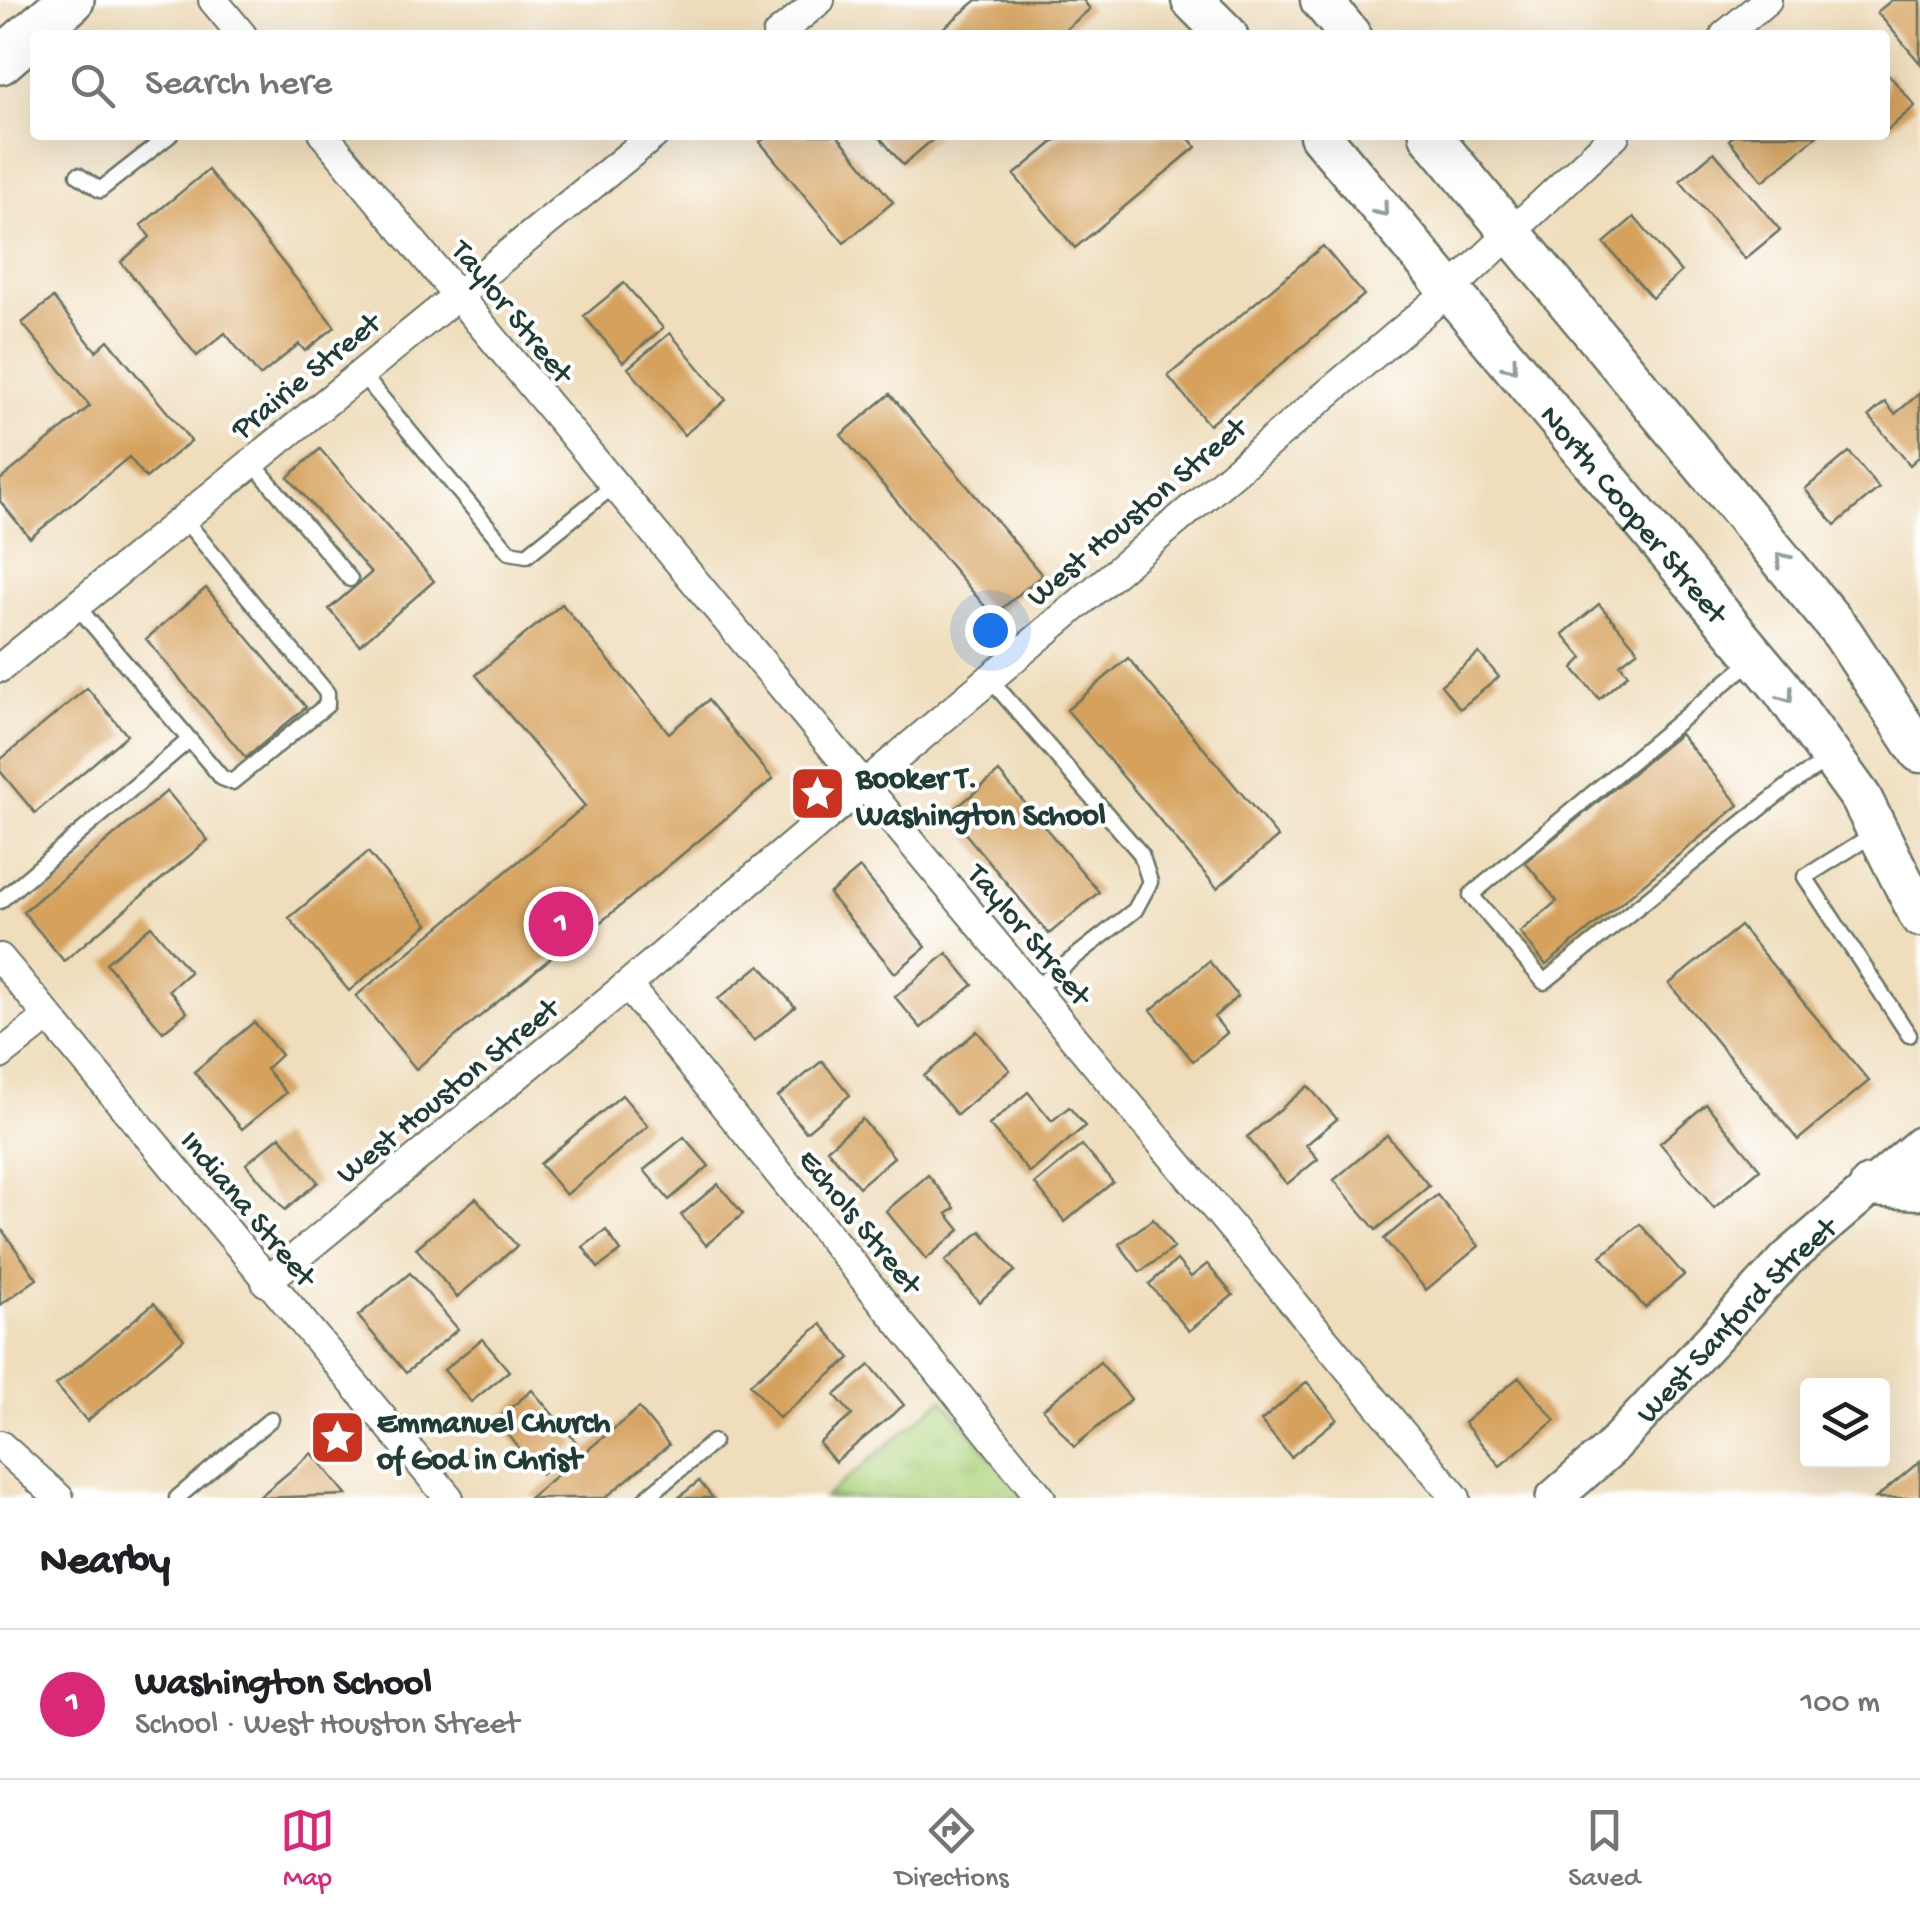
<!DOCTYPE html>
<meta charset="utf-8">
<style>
:root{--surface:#fff;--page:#f6f6f6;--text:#202124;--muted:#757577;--line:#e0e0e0;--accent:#db2777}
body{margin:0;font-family:"Gochi Hand",sans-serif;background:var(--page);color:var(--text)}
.controls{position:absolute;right:30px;bottom:30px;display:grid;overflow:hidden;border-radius:10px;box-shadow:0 10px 40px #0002}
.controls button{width:90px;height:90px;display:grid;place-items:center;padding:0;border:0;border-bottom:2px solid var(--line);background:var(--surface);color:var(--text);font:50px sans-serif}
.you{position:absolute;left:990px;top:630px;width:35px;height:35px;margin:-25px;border:8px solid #fff;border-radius:50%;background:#1a73e8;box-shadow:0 0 0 15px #1a73e833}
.badge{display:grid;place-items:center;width:65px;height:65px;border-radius:50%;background:var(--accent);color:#fff;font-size:32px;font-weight:700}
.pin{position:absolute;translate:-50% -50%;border:5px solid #fff;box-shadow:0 2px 10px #0006}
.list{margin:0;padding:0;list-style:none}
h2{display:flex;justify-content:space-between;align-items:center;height:130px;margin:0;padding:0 40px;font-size:42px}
h2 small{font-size:32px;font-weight:400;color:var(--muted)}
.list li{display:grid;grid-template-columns:65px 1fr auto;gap:30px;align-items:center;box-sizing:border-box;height:150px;padding:0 40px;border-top:2px solid var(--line)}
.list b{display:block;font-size:38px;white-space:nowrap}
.list p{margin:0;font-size:32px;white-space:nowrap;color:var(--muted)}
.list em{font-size:32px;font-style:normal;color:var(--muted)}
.icon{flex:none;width:55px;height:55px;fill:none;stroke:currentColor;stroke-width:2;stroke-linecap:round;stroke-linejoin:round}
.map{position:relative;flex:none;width:1920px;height:1498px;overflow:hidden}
.search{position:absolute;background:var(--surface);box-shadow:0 10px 40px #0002;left:30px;right:30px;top:30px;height:110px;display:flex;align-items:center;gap:25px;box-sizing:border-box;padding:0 35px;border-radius:10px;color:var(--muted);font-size:38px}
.sheet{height:280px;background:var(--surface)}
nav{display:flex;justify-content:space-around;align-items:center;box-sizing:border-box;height:140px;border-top:2px solid var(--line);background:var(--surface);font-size:28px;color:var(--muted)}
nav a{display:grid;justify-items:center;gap:5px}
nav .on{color:var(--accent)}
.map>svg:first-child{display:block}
</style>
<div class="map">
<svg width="1920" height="1498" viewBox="0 0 1920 1498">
<defs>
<pattern id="park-tufts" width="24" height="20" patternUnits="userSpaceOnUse" patternTransform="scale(2.5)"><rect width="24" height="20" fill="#add27c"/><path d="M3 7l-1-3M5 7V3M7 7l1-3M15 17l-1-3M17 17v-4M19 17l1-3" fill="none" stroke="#94b56c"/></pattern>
</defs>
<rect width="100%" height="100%" fill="#fff"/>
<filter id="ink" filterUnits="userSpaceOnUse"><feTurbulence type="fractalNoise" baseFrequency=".01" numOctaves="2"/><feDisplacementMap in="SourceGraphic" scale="20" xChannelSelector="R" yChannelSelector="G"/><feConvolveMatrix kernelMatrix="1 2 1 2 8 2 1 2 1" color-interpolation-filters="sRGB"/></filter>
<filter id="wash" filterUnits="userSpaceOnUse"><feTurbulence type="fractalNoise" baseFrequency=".0048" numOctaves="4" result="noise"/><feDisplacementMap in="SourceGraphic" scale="40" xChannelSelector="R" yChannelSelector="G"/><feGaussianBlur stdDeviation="2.25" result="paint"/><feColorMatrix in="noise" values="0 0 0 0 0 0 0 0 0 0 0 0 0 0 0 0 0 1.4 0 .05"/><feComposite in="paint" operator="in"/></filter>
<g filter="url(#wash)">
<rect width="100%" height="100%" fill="#efddbb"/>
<path fill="url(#park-tufts)" stroke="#668858" stroke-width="2.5" d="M 943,1399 L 1025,1498 L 824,1498 Z"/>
<g id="blocks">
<path fill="#d5a15b" d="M 977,0 L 1083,0 L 1090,9 L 1059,35 L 935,35 Z
M 1892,0 L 1920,0 L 1920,63 L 1877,12 Z
M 1885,70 L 1915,106 L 1885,132 Z
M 769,135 L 837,135 L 893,202 L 844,243 L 760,142 Z
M 878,135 L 938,135 L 903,165 Z
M 1062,135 L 1186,135 L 1196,147 L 1075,248 L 1014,175 Z
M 1734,135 L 1818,135 L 1763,181 L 1729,140 Z
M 1714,152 L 1780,230 L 1745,259 L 1680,181 Z
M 208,170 L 335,327 L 305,351 L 299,344 L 260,376 L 225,333 L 197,356 L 121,262 L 150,237 L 141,225 Z
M 1634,217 L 1681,272 L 1652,298 L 1604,243 Z
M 1323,246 L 1364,295 L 1209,425 L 1168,376 Z
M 624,283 L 663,328 L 623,362 L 584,316 Z
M 53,298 L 96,351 L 108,340 L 191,441 L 146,478 L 129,457 L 30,538 L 0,501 L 0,480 L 90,406 L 22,323 Z
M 670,333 L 726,400 L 684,435 L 628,368 Z
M 1920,393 L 1920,456 L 1910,465 L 1869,416 L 1885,402 L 1895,414 Z
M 890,394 L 1042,575 L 993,616 L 841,435 Z
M 320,449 L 434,581 L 360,645 L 329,609 L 371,573 L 288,477 Z
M 1849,452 L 1879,488 L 1835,525 L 1805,489 Z
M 206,588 L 306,707 L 246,758 L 146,639 Z
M 562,604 L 669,733 L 708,700 L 773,779 L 578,941 L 555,913 L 532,932 L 552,957 L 416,1069 L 356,996 L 585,806 L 476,675 Z
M 1599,604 L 1638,650 L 1620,664 L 1628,674 L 1599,699 L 1573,668 L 1583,658 L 1563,634 Z
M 1479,653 L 1499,677 L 1460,709 L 1441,685 Z
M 1128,658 L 1278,837 L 1217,888 L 1067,710 Z
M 87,688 L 127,735 L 35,813 L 0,771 L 0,760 Z
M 1680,734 L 1739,805 L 1546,965 L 1520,932 L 1557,901 L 1525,862 Z
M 999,772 L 1099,892 L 1049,934 L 949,814 Z
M 167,791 L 208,840 L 64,961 L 23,912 Z
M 368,852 L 428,924 L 349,991 L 289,918 Z
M 860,868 L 926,947 L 895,973 L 829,894 Z
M 151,926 L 190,972 L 169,990 L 187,1012 L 163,1032 L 106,963 Z
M 1740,926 L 1869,1081 L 1798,1140 L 1669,984 Z
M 947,953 L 973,985 L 921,1028 L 895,997 Z
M 1209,961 L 1238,996 L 1214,1017 L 1227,1033 L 1193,1061 L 1151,1010 Z
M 760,965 L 795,1007 L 754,1041 L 718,999 Z
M 254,1022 L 281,1055 L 266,1069 L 286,1093 L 242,1129 L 194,1072 Z
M 977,1031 L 1010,1070 L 957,1115 L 924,1076 Z
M 822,1061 L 850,1095 L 806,1132 L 778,1097 Z
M 1308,1086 L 1337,1119 L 1306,1145 L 1318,1159 L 1287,1184 L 1247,1137 Z
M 1028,1092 L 1052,1121 L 1069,1107 L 1085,1126 L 1030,1173 L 989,1125 Z
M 622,1095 L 648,1126 L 566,1195 L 540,1164 Z
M 1706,1104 L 1760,1169 L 1714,1208 L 1660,1143 Z
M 862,1119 L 894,1157 L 859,1187 L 827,1149 Z
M 1387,1135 L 1429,1186 L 1376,1230 L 1334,1180 Z
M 280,1136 L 318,1182 L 285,1210 L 246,1164 Z
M 684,1137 L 709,1166 L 669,1200 L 644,1170 Z
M 1082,1145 L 1113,1182 L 1065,1222 L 1035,1184 Z
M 928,1175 L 955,1208 L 947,1214 L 960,1230 L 926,1259 L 886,1211 Z
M 718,1184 L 743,1214 L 706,1245 L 681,1215 Z
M 1437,1195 L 1479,1246 L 1426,1290 L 1384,1239 Z
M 476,1198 L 517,1246 L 457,1297 L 416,1248 Z
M 1153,1219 L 1174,1248 L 1140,1272 L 1119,1244 Z
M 1640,1224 L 1684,1275 L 1645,1308 L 1601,1256 Z
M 0,1227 L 37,1279 L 0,1305 Z
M 606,1230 L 621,1251 L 598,1268 L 583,1247 Z
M 981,1231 L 1015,1271 L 979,1302 L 945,1261 Z
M 1177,1260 L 1191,1277 L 1207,1264 L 1233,1295 L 1189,1331 L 1149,1284 Z
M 410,1273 L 458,1329 L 406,1373 L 358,1316 Z
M 154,1303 L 184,1339 L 87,1421 L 56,1385 Z
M 821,1324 L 850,1358 L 779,1418 L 750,1384 Z
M 482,1339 L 509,1371 L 471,1402 L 444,1370 Z
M 1100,1362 L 1131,1399 L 1074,1447 L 1043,1409 Z
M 870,1365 L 904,1405 L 835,1462 L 819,1443 L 852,1415 L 835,1395 Z
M 1519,1377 L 1555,1420 L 1500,1466 L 1464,1423 Z
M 1307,1382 L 1337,1419 L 1291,1457 L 1261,1421 Z
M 532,1390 L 577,1443 L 541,1474 L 496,1420 Z
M 639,1408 L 669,1445 L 605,1498 L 529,1498 Z
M 312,1453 L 347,1495 L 258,1498 Z
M 1920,1461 L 1920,1498 L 1876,1498 Z
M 699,1481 L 713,1498 L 678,1498 Z"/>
</g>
</g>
<g filter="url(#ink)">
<use href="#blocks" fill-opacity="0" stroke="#687563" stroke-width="2.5"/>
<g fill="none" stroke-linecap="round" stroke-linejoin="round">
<defs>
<path id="service" d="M 78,175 L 100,190 L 170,135
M 360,372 L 509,552 L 527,555 L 612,487
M 252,462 L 350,579
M 76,605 L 222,778 L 232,782 L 327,705 L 327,693 L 183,518
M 1755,658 L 1471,895 L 1544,982 L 1792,783 L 1831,758
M 990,679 L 1141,854 L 1150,882 L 1135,910 L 1033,990
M 1877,832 L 1805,877 L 1909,1035
M 0,901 L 189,740
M 177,1498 L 271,1419
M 646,1498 L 713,1442"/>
<path id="minor" d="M 213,0 L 242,35
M 777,35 L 820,0
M 1725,35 L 1767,0
M 324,135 L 1456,1498
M 0,668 L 654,135
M 0,958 L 449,1498
M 627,985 L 1041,1498
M 0,1055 L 48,1017
M 266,1282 L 627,985 L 1449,291 L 1615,135
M 0,1445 L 59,1498"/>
<g id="tertiary">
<path id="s1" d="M 1554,1498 L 1609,1450 L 1788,1258 L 1920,1145"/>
</g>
<g id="secondary">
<path d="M 1192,0 L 1227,35"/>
<path d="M 1321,0 L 1350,35"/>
<path id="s2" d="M 1320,135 L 1780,686 L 1861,798 L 1920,916"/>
<path d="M 1430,135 L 1843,634 L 1920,752"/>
<path d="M 1870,1186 L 1920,1189"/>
</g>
<path id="primary" d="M 0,61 L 71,0"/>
</defs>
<use href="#service" stroke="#687563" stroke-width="19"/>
<use href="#minor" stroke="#687563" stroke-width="32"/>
<use href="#tertiary" stroke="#687563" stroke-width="40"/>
<use href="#secondary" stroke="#687563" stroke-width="45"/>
<use href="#primary" stroke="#687563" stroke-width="50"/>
<use href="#service" stroke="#fff" stroke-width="14"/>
<use href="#minor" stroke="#fff" stroke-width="28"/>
<use href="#tertiary" stroke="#fff" stroke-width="35"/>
<use href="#secondary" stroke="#fff" stroke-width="40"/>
<use href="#primary" stroke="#fff" stroke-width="45"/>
</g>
<defs><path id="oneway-chevron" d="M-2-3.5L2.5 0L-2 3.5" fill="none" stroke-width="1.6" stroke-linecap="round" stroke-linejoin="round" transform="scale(2.5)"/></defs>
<g stroke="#8f9e9a">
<use href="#oneway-chevron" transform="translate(1382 210) rotate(50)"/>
<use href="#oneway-chevron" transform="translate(1511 366) rotate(50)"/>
<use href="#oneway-chevron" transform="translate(1782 559) rotate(-130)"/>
<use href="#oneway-chevron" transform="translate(1787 696) rotate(54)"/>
</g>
</g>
<defs>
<symbol id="sight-square" viewBox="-11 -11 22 22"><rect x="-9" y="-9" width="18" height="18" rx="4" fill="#c8321e" stroke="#fff"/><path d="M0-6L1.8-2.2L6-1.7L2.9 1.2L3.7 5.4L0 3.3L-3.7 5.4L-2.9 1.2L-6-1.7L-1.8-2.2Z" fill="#fff"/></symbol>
</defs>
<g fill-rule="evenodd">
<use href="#sight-square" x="786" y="762" width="63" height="63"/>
<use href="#sight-square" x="306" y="1406" width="63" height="63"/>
</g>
<g text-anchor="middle" stroke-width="8" stroke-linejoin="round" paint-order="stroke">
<g font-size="32" fill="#1f3d34" stroke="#fff">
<text transform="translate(514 310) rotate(51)" y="11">Taylor Street</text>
<text transform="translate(304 374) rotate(-39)" y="11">Prairie Street</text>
<text transform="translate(1135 510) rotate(-40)" y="11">West Houston Street</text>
<text dy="11" stroke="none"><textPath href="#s2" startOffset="492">North Cooper Street</textPath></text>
<text transform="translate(1031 933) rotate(50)" y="11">Taylor Street</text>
<text transform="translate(446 1089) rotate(-39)" y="11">West Houston Street</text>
<text transform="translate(250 1207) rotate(50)" y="11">Indiana Street</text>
<text transform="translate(862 1220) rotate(51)" y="11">Echols Street</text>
<text dy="11" stroke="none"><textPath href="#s1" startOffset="255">West Sanford Street</textPath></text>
</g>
<g font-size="32" font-weight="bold" fill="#1f3d34" stroke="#fff" text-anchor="start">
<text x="856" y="787">Booker T.<tspan x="856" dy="37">Washington School</tspan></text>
<text x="377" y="1431">Emmanuel Church<tspan x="377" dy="37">of God in Christ</tspan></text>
</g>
</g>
</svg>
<div class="controls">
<button><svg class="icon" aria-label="layers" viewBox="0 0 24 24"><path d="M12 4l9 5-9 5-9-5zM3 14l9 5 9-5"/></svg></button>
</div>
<div class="you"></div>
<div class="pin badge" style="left:561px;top:924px">1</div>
<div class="search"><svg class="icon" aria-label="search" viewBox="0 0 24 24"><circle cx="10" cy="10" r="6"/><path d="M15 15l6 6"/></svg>Search here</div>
</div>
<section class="sheet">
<h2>Nearby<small></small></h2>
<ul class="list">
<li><span class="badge">1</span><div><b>Washington School</b><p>School · West Houston Street</p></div><em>100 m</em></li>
</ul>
</section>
<nav>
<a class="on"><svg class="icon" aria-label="map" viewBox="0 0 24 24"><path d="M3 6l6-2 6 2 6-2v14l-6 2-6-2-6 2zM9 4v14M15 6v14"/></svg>Map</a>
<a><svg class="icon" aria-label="directions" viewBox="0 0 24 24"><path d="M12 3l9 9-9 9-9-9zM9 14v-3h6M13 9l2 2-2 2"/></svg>Directions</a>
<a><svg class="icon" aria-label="saved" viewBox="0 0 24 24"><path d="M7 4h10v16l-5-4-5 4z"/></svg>Saved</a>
</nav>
